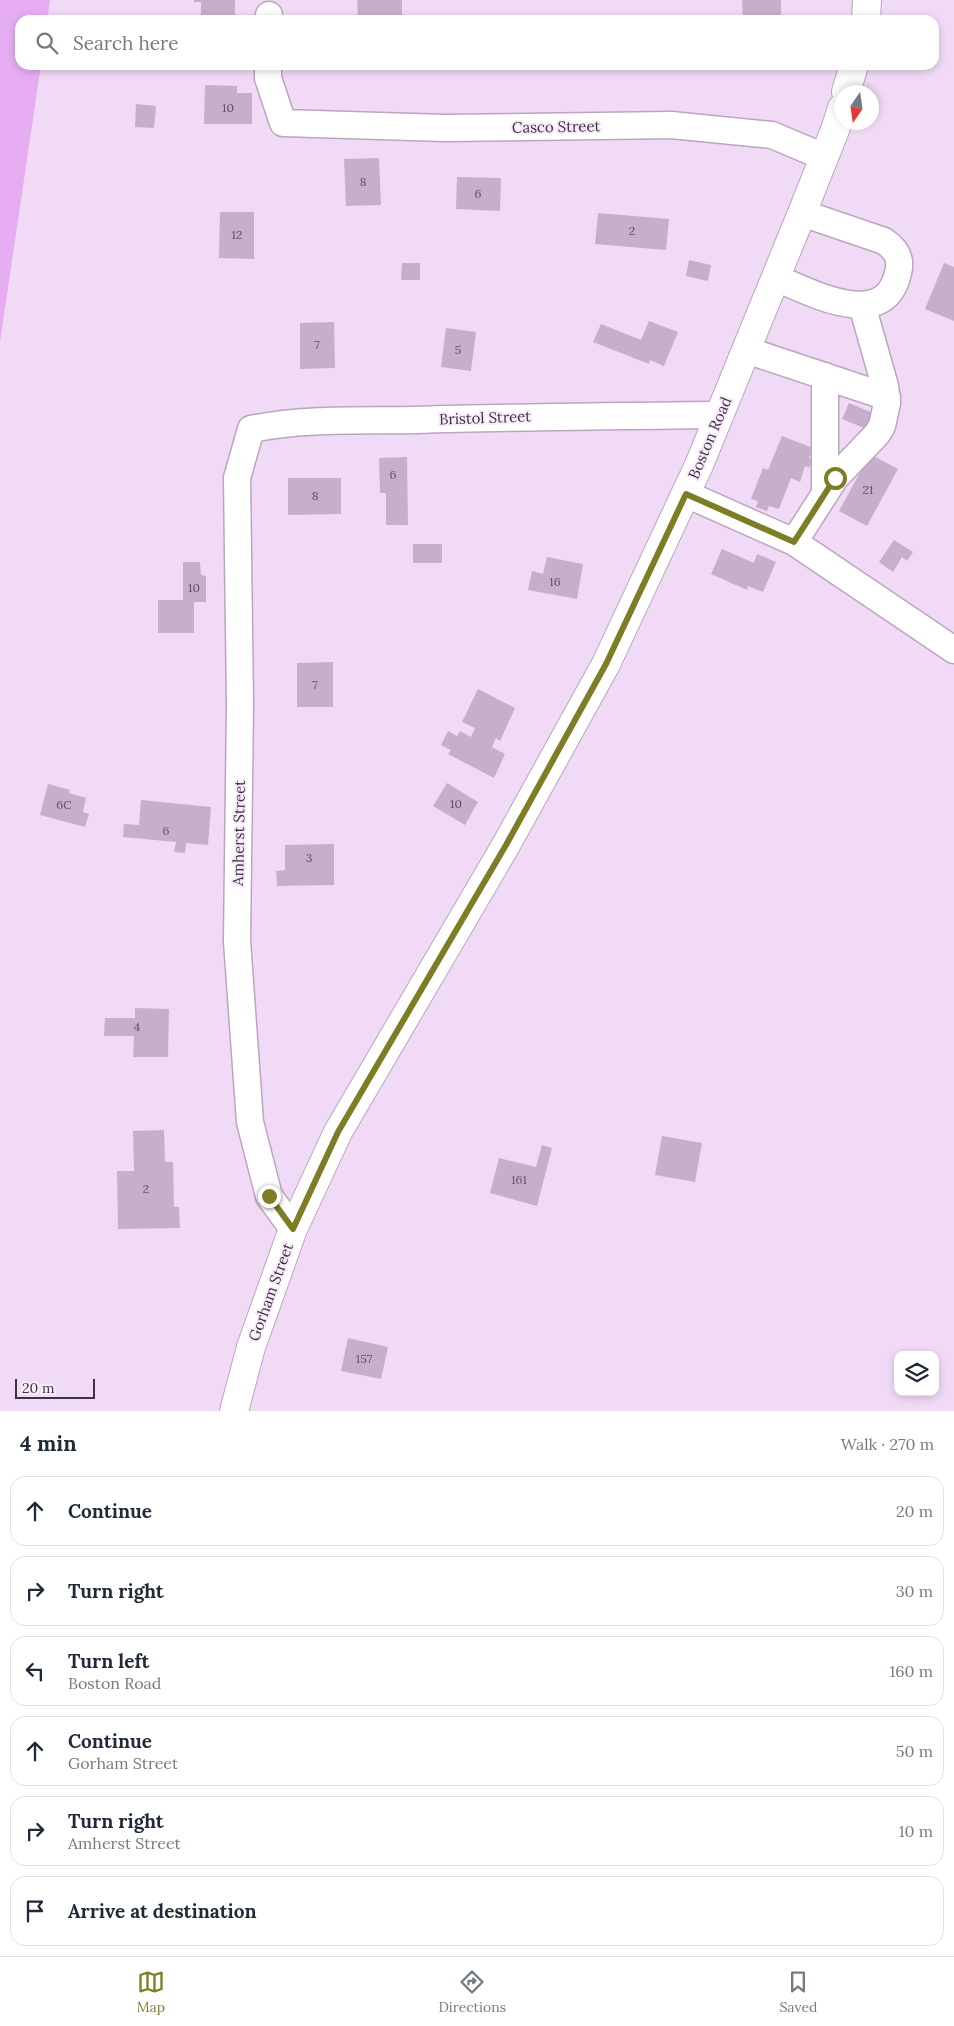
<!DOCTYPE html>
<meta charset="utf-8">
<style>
:root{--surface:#fff;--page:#f6f6f7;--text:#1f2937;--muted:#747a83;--line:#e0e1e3;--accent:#7c7d25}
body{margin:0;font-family:Lora,serif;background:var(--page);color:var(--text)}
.controls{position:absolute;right:15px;bottom:15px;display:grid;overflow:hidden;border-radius:10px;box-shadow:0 2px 8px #0003}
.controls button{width:45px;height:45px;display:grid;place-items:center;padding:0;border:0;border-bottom:1px solid var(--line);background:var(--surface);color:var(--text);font:25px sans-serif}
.compass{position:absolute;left:834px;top:85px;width:45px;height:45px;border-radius:50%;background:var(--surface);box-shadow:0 2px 8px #0003;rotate:193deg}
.scale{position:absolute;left:15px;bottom:12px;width:80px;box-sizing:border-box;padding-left:5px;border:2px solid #3c333e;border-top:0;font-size:14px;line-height:18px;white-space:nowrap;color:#3c333e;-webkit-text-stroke:4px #f9ebfc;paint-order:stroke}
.stop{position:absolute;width:15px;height:15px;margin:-11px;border:4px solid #7c7d25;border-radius:50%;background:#fff}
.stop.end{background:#7c7d25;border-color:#fff;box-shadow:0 1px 5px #0008}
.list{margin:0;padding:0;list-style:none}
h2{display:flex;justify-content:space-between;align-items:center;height:65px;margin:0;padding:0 20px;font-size:21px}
h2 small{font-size:16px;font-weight:400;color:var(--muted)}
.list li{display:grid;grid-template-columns:32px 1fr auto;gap:15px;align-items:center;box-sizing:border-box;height:70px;margin:0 10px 10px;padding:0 10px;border:1px solid var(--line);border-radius:15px}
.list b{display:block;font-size:19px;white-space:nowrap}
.list p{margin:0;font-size:16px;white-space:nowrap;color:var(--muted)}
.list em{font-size:16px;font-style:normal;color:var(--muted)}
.icon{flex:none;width:28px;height:28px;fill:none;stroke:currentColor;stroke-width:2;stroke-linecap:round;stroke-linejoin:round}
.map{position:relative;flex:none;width:954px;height:1411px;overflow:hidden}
.search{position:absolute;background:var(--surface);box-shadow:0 2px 8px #0003;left:15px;right:15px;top:15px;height:55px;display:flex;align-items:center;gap:12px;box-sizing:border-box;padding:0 18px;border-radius:15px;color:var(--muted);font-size:19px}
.sheet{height:545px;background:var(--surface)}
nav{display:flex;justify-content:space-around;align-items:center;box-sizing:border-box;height:70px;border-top:1px solid var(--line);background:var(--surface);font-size:14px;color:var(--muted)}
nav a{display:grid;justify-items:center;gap:2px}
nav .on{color:var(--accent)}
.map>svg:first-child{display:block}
</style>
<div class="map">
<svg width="954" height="1411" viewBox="0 0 954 1411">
<rect width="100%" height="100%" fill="#f1daf6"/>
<path fill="#e6adf3" d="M 0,0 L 50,0 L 47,20 L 20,20 L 20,65 L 41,65 L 0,342 Z"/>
<path fill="#c5afca" d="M 194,0 L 235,0 L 235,20 L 201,20 L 201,2 L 194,2 Z
M 357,0 L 402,0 L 402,16 L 358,17 Z
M 742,0 L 781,0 L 781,20 L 743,20 Z
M 205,85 L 237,86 L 237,93 L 252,93 L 252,124 L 204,124 Z
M 136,104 L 156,106 L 154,128 L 135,127 Z
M 379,158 L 381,205 L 346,206 L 344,159 Z
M 457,177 L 501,178 L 500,211 L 456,209 Z
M 220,212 L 254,212 L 254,259 L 219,258 Z
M 598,213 L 669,219 L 666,250 L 595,244 Z
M 689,260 L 711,265 L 708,281 L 686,276 Z
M 402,263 L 420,263 L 420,280 L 401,280 Z
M 944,263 L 954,267 L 954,321 L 925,309 Z
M 649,321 L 678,332 L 664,366 L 650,360 L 649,364 L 593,342 L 601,324 L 641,340 Z
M 334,322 L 335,368 L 300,369 L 300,323 Z
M 446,328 L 476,332 L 471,371 L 441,367 Z
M 849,403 L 878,415 L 871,431 L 842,419 Z
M 782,436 L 813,448 L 809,458 L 813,459 L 809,468 L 805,466 L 800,482 L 791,478 L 779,509 L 769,506 L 767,511 L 756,507 L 758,501 L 751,499 L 763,468 L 768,470 Z
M 870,454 L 898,469 L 867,526 L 839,511 Z
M 407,457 L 408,525 L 386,525 L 386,493 L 380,493 L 379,458 Z
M 288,478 L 341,478 L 341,514 L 288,515 Z
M 894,540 L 913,552 L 907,561 L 902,557 L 893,572 L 879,562 Z
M 413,544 L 442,544 L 442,563 L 413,563 Z
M 722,549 L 754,563 L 757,554 L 776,562 L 763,592 L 748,586 L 747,590 L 711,574 Z
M 547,557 L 583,564 L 577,599 L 528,590 L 532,571 L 543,574 Z
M 183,562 L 200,562 L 201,575 L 206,576 L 206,602 L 194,602 L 194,633 L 158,633 L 158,600 L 183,600 Z
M 333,662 L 333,707 L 297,707 L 297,663 Z
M 478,689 L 515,708 L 500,741 L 496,738 L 492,747 L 505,754 L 494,778 L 448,754 L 451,750 L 441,745 L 448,731 L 457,736 L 460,731 L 471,737 L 475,728 L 462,722 Z
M 447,783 L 478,802 L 465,825 L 433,806 Z
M 48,784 L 70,790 L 69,793 L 86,798 L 83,812 L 89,814 L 85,827 L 40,815 Z
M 141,800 L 211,807 L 208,845 L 186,843 L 185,853 L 174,852 L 176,842 L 123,837 L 124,824 L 139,825 Z
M 334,844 L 334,885 L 277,886 L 276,871 L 285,870 L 285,845 Z
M 135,1008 L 169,1009 L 168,1057 L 133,1057 L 134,1036 L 104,1036 L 105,1018 L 135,1018 Z
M 164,1130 L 165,1162 L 173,1162 L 174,1207 L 179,1207 L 180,1228 L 118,1229 L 117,1171 L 134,1171 L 133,1131 Z
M 662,1136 L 702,1143 L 695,1182 L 655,1175 Z
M 542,1145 L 552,1148 L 537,1206 L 490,1193 L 499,1158 L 536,1167 Z
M 348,1338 L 388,1347 L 381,1379 L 341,1371 Z"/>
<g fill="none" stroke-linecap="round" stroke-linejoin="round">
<defs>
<path id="minor" d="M 269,20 L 269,15
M 268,65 L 268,78 L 283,123 L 445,128 L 671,125 L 772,135 L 824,157
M 776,278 C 810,292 885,333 898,273 C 902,258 896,249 884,241 L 802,213
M 746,350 L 887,397
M 825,493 L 825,376
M 686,494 L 794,542 L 835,478 L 877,434 L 882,426 L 887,403 L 885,386 L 862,305
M 794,542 L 954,650
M 293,1229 L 269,1196 L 250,1122 L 237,941 L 240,704 L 237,478 L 251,429 C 304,418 361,421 415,420 C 516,417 618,416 719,415"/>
<path id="major" d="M 866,20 L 867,0
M 846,92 L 854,65
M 234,1411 L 251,1347 L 293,1229 L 338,1132 L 506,845 L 606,664 L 699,465 L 802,213 L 835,130 L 842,108"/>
</defs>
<use href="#minor" stroke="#bba5bf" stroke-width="29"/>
<use href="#major" stroke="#bba5bf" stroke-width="30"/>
<use href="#minor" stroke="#fff" stroke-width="26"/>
<use href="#major" stroke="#fff" stroke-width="28"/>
</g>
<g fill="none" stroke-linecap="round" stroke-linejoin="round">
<path stroke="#7c7d25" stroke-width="6" d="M 269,1196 L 293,1229 L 338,1132 L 506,845 L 606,664 L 686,494 L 794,542 L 835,478"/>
</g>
<g text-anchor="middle" stroke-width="4" stroke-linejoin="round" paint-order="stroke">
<g font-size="12" fill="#5e5261">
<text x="228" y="112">10</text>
<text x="363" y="186">8</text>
<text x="478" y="198">6</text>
<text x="632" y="235">2</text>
<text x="237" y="239">12</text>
<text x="317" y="349">7</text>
<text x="458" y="354">5</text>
<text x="393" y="479">6</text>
<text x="868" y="494">21</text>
<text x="315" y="500">8</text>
<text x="555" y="586">16</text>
<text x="194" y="592">10</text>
<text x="315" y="689">7</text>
<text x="456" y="808">10</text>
<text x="64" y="809">6C</text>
<text x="166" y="835">6</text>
<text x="309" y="862">3</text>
<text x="137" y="1031">4</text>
<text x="519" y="1184">161</text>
<text x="146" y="1193">2</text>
<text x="364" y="1363">157</text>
</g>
<g font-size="15" fill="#3c333e" stroke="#f9ebfc">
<text transform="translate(556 127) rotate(-1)" y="5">Casco Street</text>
<text transform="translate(485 418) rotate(-2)" y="5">Bristol Street</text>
<text transform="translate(710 438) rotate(-67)" y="5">Boston Road</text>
<text transform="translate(239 833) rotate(-89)" y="5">Amherst Street</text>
<text transform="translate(271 1292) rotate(-70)" y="5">Gorham Street</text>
</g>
</g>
</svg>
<div class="controls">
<button><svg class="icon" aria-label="layers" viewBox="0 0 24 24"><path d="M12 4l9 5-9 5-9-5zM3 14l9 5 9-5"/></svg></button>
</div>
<svg class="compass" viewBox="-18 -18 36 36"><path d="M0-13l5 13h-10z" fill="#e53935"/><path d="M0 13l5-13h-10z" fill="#747a83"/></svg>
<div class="scale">20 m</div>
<div class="stop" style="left:835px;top:478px"></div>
<div class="stop end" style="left:269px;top:1196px"></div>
<div class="search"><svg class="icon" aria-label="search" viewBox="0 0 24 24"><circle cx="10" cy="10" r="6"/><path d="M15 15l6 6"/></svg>Search here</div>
</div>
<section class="sheet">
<h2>4 min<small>Walk · 270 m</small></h2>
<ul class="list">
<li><svg class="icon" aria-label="ahead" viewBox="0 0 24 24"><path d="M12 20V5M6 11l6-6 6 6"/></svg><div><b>Continue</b></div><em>20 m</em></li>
<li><svg class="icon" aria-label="right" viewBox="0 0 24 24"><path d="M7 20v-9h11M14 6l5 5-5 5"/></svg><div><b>Turn right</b></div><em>30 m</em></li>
<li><svg class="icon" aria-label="left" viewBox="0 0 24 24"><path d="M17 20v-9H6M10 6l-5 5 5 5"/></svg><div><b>Turn left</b><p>Boston Road</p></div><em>160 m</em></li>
<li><svg class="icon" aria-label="ahead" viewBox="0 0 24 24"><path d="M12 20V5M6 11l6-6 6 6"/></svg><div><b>Continue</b><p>Gorham Street</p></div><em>50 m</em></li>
<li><svg class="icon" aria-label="right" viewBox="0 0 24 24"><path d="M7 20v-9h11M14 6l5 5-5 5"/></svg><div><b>Turn right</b><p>Amherst Street</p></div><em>10 m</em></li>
<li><svg class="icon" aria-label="arrive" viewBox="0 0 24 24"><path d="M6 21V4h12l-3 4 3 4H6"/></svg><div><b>Arrive at destination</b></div></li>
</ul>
</section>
<nav>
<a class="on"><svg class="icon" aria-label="map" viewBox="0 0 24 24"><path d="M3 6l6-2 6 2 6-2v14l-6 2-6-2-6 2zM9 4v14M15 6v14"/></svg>Map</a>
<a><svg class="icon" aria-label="directions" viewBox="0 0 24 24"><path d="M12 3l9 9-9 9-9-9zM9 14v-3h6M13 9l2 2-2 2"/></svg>Directions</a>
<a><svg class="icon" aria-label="saved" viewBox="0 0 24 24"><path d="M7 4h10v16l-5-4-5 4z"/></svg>Saved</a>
</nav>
